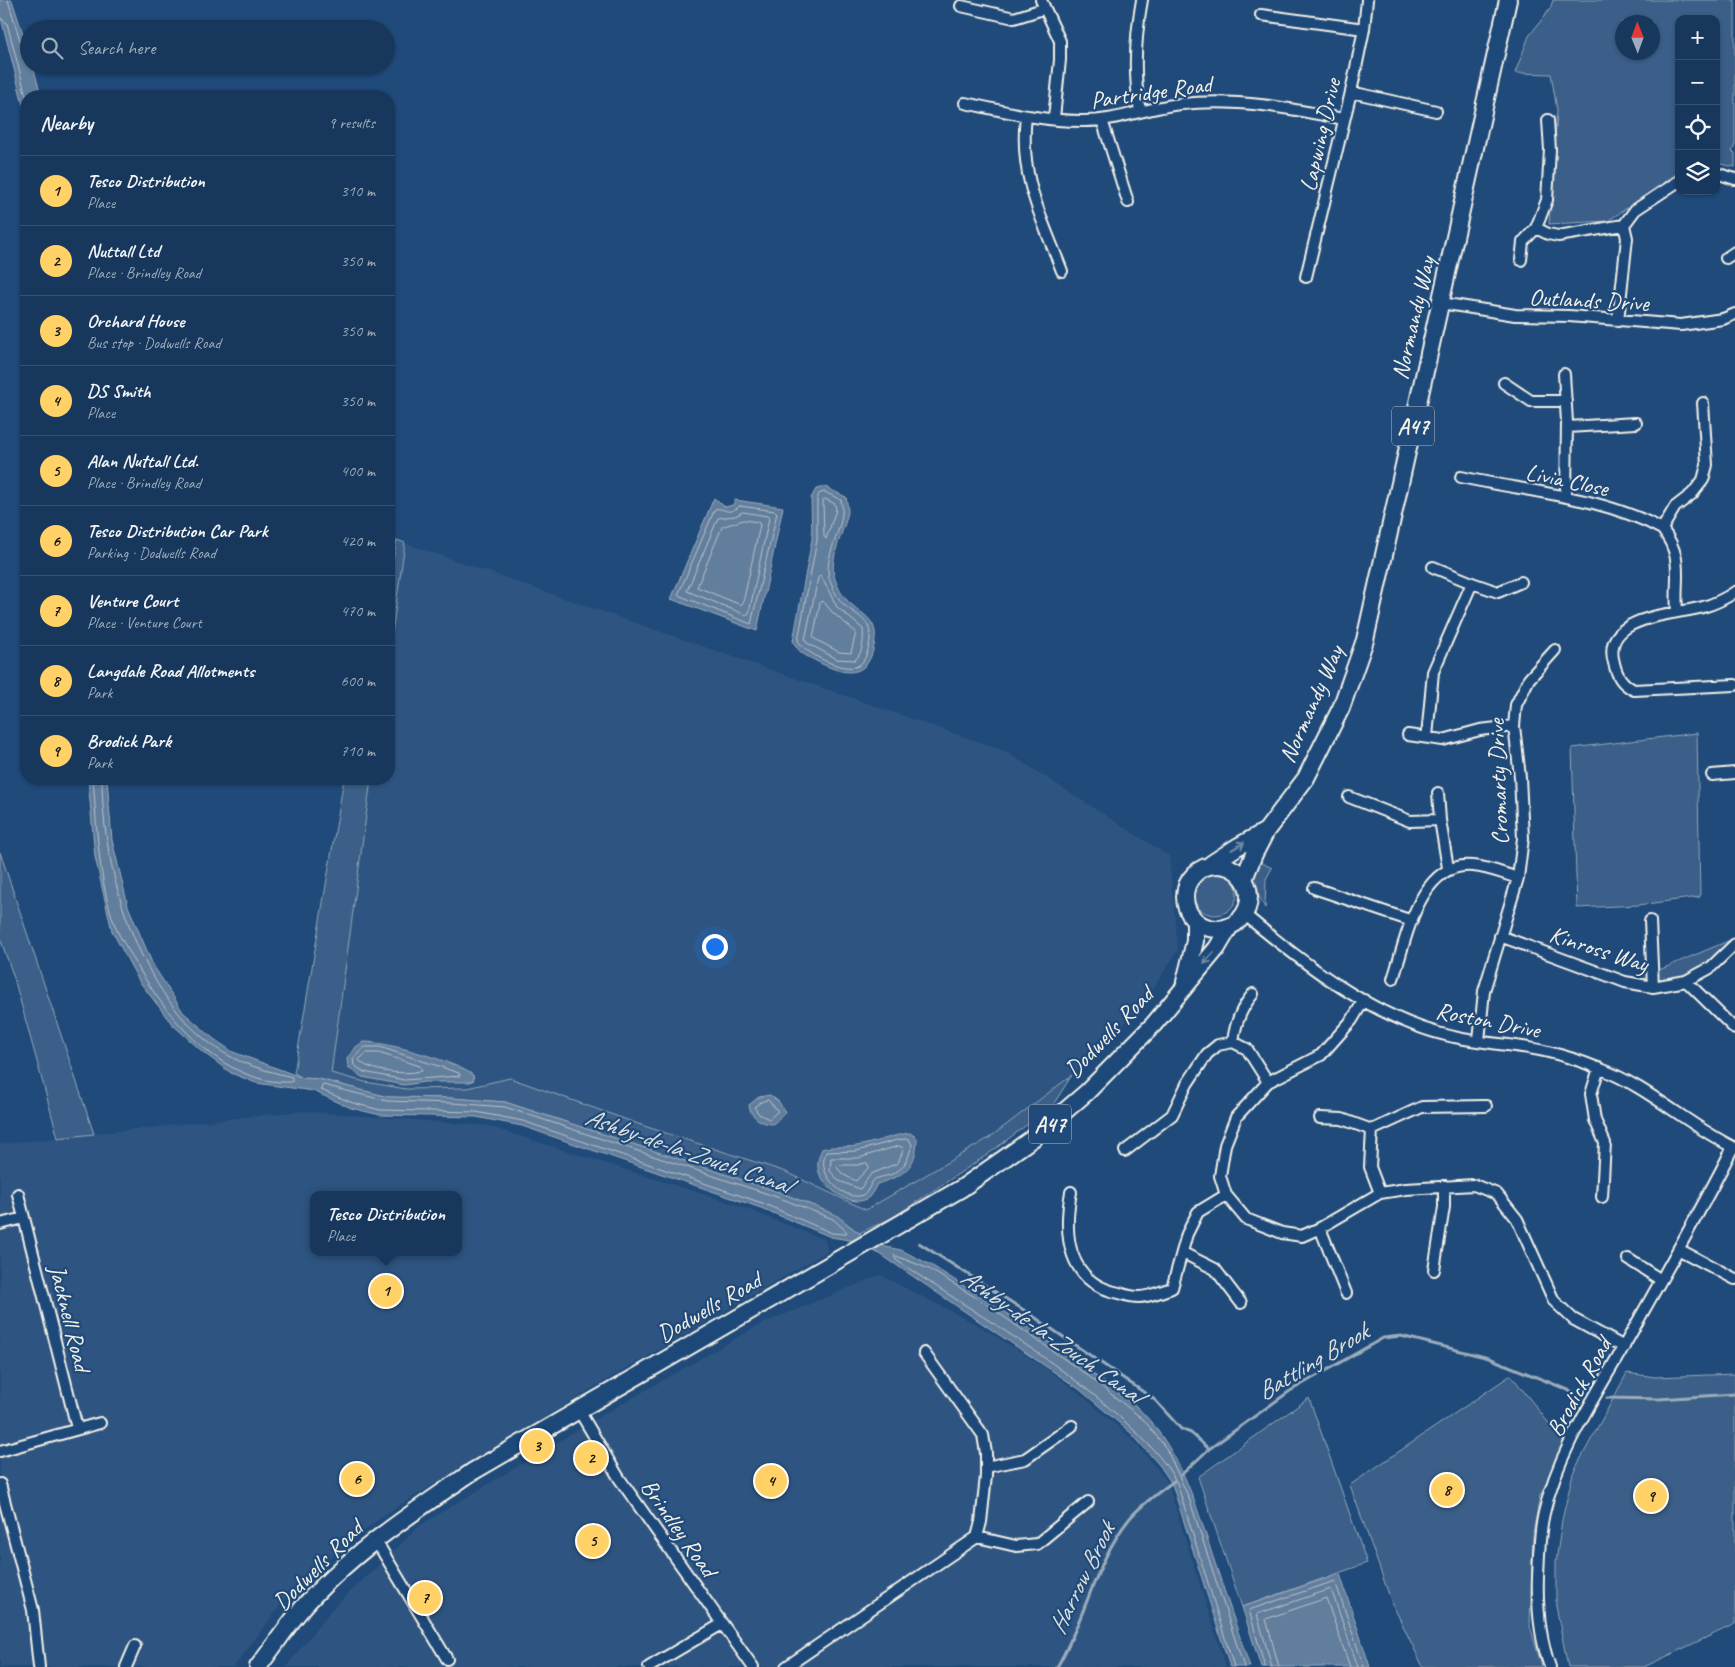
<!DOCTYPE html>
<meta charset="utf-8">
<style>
:root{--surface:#17385c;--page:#244365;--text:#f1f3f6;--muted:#9eacbb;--line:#365272;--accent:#ffd166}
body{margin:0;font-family:Caveat,sans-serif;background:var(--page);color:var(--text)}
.controls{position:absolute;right:15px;top:15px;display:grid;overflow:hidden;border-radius:10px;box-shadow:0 1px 4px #0004}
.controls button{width:45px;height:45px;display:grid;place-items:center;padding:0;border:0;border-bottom:1px solid var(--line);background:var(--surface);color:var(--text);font:25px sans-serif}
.compass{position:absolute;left:1615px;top:15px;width:45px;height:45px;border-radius:50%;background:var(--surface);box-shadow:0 1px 4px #0004;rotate:359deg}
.you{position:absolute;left:714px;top:946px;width:18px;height:18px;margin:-12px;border:4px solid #fff;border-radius:50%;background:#1a73e8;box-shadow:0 0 0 8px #1a73e833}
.badge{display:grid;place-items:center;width:32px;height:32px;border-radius:50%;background:var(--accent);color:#111;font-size:16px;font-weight:700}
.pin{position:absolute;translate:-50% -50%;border:2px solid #fff;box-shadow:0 1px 5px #0006}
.popup{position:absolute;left:310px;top:1191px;width:152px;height:65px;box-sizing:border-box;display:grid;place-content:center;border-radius:10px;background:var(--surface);filter:drop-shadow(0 1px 4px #0005);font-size:16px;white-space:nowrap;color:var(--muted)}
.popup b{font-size:19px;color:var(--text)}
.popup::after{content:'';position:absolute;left:50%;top:100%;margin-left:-10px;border:10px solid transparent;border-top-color:var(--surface)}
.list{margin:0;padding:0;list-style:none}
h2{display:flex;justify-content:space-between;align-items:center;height:65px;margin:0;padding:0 20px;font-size:21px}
h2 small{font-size:16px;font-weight:400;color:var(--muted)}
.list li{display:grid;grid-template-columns:32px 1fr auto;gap:15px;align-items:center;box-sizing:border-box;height:70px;padding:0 20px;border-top:1px solid var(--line)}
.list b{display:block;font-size:19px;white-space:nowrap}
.list p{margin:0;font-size:16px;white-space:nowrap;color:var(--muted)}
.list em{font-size:16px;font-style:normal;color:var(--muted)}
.icon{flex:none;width:28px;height:28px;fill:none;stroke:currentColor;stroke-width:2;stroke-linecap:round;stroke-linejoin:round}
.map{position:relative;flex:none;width:1735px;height:1667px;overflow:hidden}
.search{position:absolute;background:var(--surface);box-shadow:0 1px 4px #0004;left:20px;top:20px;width:375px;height:55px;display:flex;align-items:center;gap:12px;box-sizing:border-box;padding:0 18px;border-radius:28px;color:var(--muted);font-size:19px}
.panel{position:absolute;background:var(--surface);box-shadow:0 1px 4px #0004;left:20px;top:90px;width:375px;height:695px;border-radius:20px}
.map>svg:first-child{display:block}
</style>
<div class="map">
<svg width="1735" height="1667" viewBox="0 0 1735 1667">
<rect width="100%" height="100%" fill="#1f4a7a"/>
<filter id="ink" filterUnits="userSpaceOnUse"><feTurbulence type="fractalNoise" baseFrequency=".02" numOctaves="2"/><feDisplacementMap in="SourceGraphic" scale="10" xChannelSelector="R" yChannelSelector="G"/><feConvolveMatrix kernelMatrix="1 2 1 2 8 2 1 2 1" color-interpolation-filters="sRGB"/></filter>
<g filter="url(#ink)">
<path fill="#2d5581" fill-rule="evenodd" d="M 405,543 L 1005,751 L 1169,856 L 1178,950 L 1148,997 L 1106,1044 L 1072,1075 L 989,1138 L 866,1210 L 786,1172 L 644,1126 L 510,1078 L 467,1088 L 406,1089 L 365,1082 L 331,1073 L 371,779 L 389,779 L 389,654 Z
M 302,1111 L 488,1126 L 737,1205 L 825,1240 L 828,1251 L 603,1382 L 384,1515 L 295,1586 L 234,1667 L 0,1667 L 0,1144 ZM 314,1195 L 458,1195 L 458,1252 L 314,1252 Z
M 880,1275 L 980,1326 L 1041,1365 L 1079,1393 L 1132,1439 L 1167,1481 L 1226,1667 L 286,1667 L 331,1610 L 422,1524 L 599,1417 L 759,1325 Z"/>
<path fill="#3a5f88" stroke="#97a8b8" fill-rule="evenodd" d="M 1553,0 L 1735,0 L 1735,144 L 1732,152 L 1735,153 L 1735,167 L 1716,163 L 1716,19 L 1679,19 L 1679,172 L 1608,221 L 1549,224 L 1557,110 L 1551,74 L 1515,73 L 1529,36 L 1550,9 ZM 1622,22 L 1652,22 L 1652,52 L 1622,52 Z
M 397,540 L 405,543 L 389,654 L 389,579 Z
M 1697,733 L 1700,897 L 1638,905 L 1577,908 L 1572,748 Z
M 344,779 L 371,779 L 331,1073 L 365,1082 L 406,1089 L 467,1088 L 510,1078 L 644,1126 L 786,1172 L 866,1210 L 989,1138 L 1072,1075 L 1053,1105 L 987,1155 L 892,1218 L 859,1233 L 836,1215 L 782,1193 L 505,1102 L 452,1098 L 388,1097 L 319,1079 L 303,1078 L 294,1073 Z
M 0,852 L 94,1134 L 58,1138 L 14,978 L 0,938 Z
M 1256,860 L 1272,868 L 1266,879 L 1265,908 C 1255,889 1249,882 1256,860 Z
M1193 893a22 22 0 1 1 44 0a22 22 0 1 1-44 0Z
M 1735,938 C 1735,952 1698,974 1684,979 C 1675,982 1663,983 1653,984 L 1652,973 Z
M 1627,1373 L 1655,1377 L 1735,1374 L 1735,1624 L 1644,1667 L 1568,1667 L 1556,1606 L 1556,1562 L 1562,1520 L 1573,1473 Z
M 1511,1375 L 1565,1444 L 1540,1496 L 1533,1533 L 1530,1626 L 1542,1667 L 1423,1667 L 1392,1603 L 1350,1485 Z
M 1309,1398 L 1367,1563 L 1242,1607 L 1198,1477 Z"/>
<path fill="#627e9d" stroke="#9cacbb" d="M 0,0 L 12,0 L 29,53 L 29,66 L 33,66 L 41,96 L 26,96 L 26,116 L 0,14 Z
M 825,487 L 846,497 C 847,502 848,508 848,512 C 844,533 828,558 835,579 C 838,586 840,593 846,599 C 858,613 878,617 875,640 C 870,679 847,677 818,662 C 805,655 799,654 793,641 L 812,539 L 811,498 L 816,489 Z
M 714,498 L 725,507 L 733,505 L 735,500 L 783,507 L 757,631 L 671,599 Z
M 88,779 L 107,779 L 112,840 L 128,906 L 153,965 L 183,1012 L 214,1039 L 233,1052 L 303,1078 L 319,1079 L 388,1097 L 452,1098 L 505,1102 L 782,1193 L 836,1215 L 859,1233 L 886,1247 L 901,1250 L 931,1265 L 1030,1328 L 1133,1403 C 1178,1445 1194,1497 1212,1554 C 1225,1592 1237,1629 1250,1667 L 1230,1667 L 1172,1484 L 1160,1466 L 1132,1434 L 1079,1389 L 880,1254 L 849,1240 L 831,1237 L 761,1208 L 522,1126 L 476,1117 L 380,1115 L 351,1108 L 313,1091 L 256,1083 L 231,1073 L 204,1053 L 173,1025 L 139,981 L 112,931 L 95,857 Z
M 363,1042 C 385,1041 456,1062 473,1075 L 474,1080 L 470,1082 L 424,1082 L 404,1085 L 362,1077 L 348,1067 L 347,1058 L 356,1047 Z
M 770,1095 L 779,1102 L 785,1113 L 773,1124 C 762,1124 750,1117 749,1105 L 759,1097 Z
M 910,1133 L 917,1138 C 917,1168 903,1176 877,1184 C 875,1188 872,1194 869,1197 C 855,1210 825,1189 820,1175 C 816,1166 818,1157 822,1149 C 834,1145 845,1148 857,1146 C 875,1143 892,1135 910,1133 Z
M 1340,1574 L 1370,1667 L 1261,1667 L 1242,1607 Z"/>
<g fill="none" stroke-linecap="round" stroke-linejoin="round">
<path stroke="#bac3ca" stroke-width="1" d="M 8,0 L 22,47 L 29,51
M 0,18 L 7,23 L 26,96
M 825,492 L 841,500 C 848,525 823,552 829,578 C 832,587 837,598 844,605 C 856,615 872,620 870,639 C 869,648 866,661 858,666 C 844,673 803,653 798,640 L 817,540 L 817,499 L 819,494 Z
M 825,499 L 835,504 L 836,510 L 826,539 L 824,536 L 823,501 Z
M 740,506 L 775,511 L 777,513 L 751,624 L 678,595 L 715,509 C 726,507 726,517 740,506 Z
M 743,512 L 767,516 L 769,518 L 749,613 L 746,615 L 687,591 L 718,518 L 735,516 Z
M 744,520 L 758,522 L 760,525 L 743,603 L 741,605 L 697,587 L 722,527 Z
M 821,576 L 837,607 L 863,629 C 864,640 863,653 855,660 L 837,659 L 807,643 L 805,640 L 818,578 Z
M 823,601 L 833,613 L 856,632 L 851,653 L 839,652 L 813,638 L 820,603 Z
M 93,779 C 97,827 98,882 116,928 C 120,939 128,948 133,958 C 163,1014 222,1086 292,1082 L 292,1077 C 272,1072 250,1067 231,1057 C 142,1009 102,874 102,779
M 365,1047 L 380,1047 L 450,1070 L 459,1073 L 460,1076 L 404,1080 L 364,1072 L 354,1065 L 353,1059 Z
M 367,1053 L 379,1053 L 420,1066 L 422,1070 C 410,1076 366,1072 359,1060 Z
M 323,1085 L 387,1101 L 452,1103 L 505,1107 L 780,1198 L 833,1219 L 847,1232 L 845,1234 L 832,1233 L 762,1203 L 523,1121 L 476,1112 L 380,1110 L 353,1103 L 321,1090 Z
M 768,1100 L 778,1111 L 769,1119 L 759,1114 L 754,1107 L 761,1102 Z
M 909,1139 L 912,1145 C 908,1158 905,1170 890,1175 C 886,1176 880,1177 875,1179 C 869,1183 869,1195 860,1196 C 841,1199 814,1171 827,1152 L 857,1151 L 897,1140 Z
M 899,1146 L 904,1148 L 898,1163 L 871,1174 L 860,1189 L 839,1181 L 830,1171 L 831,1158 L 858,1158 Z
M 867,1163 L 869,1167 L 856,1181 L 844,1175 L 837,1168 L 840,1165 L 857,1165 Z
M 1234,1667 L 1177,1483 C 1164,1458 1143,1438 1123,1420 C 1054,1357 973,1312 896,1260 L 894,1255 L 929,1269 L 980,1300 L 1087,1375 L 1144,1420 L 1166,1448 L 1189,1498 L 1244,1667
M 1265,1667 L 1249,1610 L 1335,1581 L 1364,1667
M 1272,1667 L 1257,1614 L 1331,1589 L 1358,1667
M 1279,1667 L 1266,1619 L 1326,1598 L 1350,1667"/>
<path stroke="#9cacbb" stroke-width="3" d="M 919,1243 L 1030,1314 L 1155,1400 L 1181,1429 L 1191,1433 L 1209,1449
M 1607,1398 L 1658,1399 L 1735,1394
M 1181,1475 L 1209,1449 L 1290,1391 L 1383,1338 L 1401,1336 L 1489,1358 L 1583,1396
M 1057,1667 C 1085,1620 1095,1561 1130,1518 C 1142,1504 1159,1492 1174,1481"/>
<defs>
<path id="minor" d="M 1041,0 L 1060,41 L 1060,60 L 1054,118
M 961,6 L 1014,18 L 1043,9
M 1261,15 L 1364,29
M 1351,92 L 1436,111
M 965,103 C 1003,111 1042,121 1081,121 C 1115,122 1148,107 1181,104 C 1237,98 1289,108 1343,119
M 1140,111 C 1133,73 1135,38 1142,0
M 1026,116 C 1019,177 1041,216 1062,271
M 1102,120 L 1128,202
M 1716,173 L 1735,179
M 1536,228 L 1548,234 L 1558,236 L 1624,225 L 1635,210 L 1679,181
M 1726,258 L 1735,252
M 1521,260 L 1523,242 L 1536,228 L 1547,200 L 1550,150 L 1548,120
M 1306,277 L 1351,92 L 1364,29 L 1367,0
M 1441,303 L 1515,315 L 1569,316 L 1681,325 L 1723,319 L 1735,314
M 1618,321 L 1627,238 L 1624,225
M 1564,374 L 1567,422 L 1566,496
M 1504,383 L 1531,401 L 1566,401
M 1567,427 L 1636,423
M 1461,477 C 1528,492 1601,496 1662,529
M 1433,567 L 1472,583
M 1735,592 C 1726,598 1714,604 1703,607 C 1675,615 1600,615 1614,663 C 1617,676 1622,684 1634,690 L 1735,685
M 1677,612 C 1674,579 1685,558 1662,529 L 1675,507 L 1692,494 L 1703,480 L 1707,465 L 1703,403
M 1408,735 L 1443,740 L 1480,730 L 1514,726
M 1427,737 L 1433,672 L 1472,583 L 1498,592 L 1521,582
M 1712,775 L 1735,773
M 1438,793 L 1440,820
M 1349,797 L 1410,821 L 1440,820 L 1448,868
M 1314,888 L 1412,921
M 1244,914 C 1304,964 1377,1021 1454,1037 C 1484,1044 1515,1044 1544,1051 C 1562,1055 1581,1061 1598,1068 C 1648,1086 1687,1125 1735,1148
M 1650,921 L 1653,987
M 1500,936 L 1625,982 L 1653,987 L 1686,981 L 1710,968 L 1735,944
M 1393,979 C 1406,941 1419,860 1473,866 C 1488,867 1504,874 1518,878
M 1686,981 L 1735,1029
M 1364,1000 L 1352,1020 L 1321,1055 L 1268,1082 L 1236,1117 L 1225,1145 L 1220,1176 L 1226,1195 L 1246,1219 L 1282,1233 L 1302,1236 L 1320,1228 L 1380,1193 L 1406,1189 L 1474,1185 L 1497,1194 L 1517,1219 L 1554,1301 L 1573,1319 L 1624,1347
M 1479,1041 L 1484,991 L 1518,878 L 1523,838 L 1520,777 L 1514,726 L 1516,705 L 1529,679 L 1555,650
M 1233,1042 C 1235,1024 1241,1008 1253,994
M 1599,1068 L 1591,1094 L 1595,1120 L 1605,1143 L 1602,1197
M 1320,1118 L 1342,1119 L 1372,1130
M 1125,1151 L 1172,1115 L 1187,1084 L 1207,1054 L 1218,1045 L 1233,1042 L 1247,1049 L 1268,1082
M 1071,1192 C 1063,1236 1068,1283 1119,1293 C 1125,1295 1133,1297 1139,1297 C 1149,1297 1162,1291 1172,1288 L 1187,1234 L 1198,1212 L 1226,1195
M 1380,1193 L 1370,1167 L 1372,1130 L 1422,1107 L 1486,1106
M 18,1194 L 77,1428
M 0,1224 L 24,1218
M 1320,1228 L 1346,1293
M 1680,1250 L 1735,1279
M 1183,1253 L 1215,1269 L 1241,1303
M 1628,1259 L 1661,1280
M 1434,1270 L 1444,1207 L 1444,1186
M 578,1409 L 619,1478 L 753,1667
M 0,1451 L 100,1423
M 986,1467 L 1025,1459 L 1072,1426
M 0,1484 L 33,1610 L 39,1667
M 977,1537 L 1016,1546 L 1037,1544 L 1088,1502
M 373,1541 L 381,1549 L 447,1659
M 126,1667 L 135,1646
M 649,1667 L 722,1624
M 786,1667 L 977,1537 L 981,1522 L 986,1476 L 986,1453 L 983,1435 L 924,1353
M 1550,1667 C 1540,1639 1537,1607 1538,1577 C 1539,1556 1539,1534 1544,1513 C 1559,1447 1601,1388 1633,1330 C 1667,1269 1702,1209 1733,1147"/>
<path id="primary" d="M 1211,864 L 1237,847 L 1266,831
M1185 897a32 32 0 1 1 64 0a32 32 0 1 1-64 0Z
M 1244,879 L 1254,854 L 1266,831 L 1306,778 L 1341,708 L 1365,640 L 1508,0
M 1185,982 L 1195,941 L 1195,921
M 258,1667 C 272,1649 285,1629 299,1612 C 346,1556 412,1513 472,1472 L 962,1188 L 1036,1136 L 1087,1092 L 1154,1024 L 1217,948 L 1230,926"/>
</defs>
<use href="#minor" stroke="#f4f1e8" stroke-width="14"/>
<use href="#primary" stroke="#f4f1e8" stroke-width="20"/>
<use href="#minor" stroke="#1f4a7a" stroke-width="10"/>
<use href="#primary" stroke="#1f4a7a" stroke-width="16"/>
</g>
<defs><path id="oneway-shaft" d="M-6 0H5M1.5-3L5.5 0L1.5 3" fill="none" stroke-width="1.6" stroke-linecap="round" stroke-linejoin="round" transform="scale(1.25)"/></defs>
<g stroke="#748da6">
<use href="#oneway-shaft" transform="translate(1238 846) rotate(-31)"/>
<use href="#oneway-shaft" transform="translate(1209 958) rotate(131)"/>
</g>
</g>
<g text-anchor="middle" stroke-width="4.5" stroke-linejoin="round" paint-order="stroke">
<g fill="#1f4a7a" stroke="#b4bfc7" stroke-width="1">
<rect x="1392" y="406.5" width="42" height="39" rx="4"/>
<rect x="1029" y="1104.5" width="42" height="39" rx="4"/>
</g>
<g font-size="22" font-weight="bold" fill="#f4f1e8">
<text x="1413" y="434">A47</text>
<text x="1050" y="1132">A47</text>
</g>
<g font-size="24" fill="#f4f1e8" stroke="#1f4a7a">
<text transform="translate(1151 92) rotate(-8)" y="8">Partridge Road</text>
<text transform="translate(1320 135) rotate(-77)" y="8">Lapwing Drive</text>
<text transform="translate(1589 300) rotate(3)" y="8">Outlands Drive</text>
<text transform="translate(1413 318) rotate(-77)" y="8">Normandy Way</text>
<text transform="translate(1567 480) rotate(12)" y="8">Livia Close</text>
<text transform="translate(1311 704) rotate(-66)" y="8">Normandy Way</text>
<text transform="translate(1498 782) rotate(-92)" y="8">Cromarty Drive</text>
<text transform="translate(1599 949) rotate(18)" y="8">Kinross Way</text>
<text transform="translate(1488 1020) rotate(11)" y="8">Roston Drive</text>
<text transform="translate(1109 1032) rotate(-46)" y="8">Dodwells Road</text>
<text transform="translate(709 1307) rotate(-30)" y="8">Dodwells Road</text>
<text transform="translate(70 1318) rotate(76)" y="8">Jacknell Road</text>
<text transform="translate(1579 1387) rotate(-61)" y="8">Brodick Road</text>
<text transform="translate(679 1528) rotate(55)" y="8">Brindley Road</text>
<text transform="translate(318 1565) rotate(-45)" y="8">Dodwells Road</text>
</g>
<g font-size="25" font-style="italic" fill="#dee0dd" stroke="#1f4a7a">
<text transform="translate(688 1150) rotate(19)" y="9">Ashby-de-la-Zouch Canal</text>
<text transform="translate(1052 1335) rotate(35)" y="9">Ashby-de-la-Zouch Canal</text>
<text transform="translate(1312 1361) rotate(-31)" y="9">Battling Brook</text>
<text transform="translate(1081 1578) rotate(-64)" y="9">Harrow Brook</text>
</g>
</g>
</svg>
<div class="controls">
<button>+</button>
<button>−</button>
<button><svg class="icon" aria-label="locate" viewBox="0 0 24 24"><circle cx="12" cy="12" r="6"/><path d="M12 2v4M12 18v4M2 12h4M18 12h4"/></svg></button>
<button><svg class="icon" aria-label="layers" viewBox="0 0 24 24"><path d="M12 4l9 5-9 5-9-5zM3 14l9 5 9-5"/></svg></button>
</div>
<svg class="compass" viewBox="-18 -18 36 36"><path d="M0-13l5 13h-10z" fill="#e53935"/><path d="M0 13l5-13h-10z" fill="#9eacbb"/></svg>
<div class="you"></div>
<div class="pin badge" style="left:386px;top:1291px">1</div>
<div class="popup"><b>Tesco Distribution</b>Place</div>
<div class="pin badge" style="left:591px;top:1458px">2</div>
<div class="pin badge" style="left:537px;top:1446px">3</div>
<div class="pin badge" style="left:771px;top:1481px">4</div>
<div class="pin badge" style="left:593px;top:1541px">5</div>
<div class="pin badge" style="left:357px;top:1479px">6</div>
<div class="pin badge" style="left:425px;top:1598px">7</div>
<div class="pin badge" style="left:1447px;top:1490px">8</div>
<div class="pin badge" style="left:1651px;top:1496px">9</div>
<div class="search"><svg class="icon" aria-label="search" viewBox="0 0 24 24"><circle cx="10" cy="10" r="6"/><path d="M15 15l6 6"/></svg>Search here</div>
<section class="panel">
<h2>Nearby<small>9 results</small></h2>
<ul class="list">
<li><span class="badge">1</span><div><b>Tesco Distribution</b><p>Place</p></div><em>310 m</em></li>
<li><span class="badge">2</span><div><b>Nuttall Ltd</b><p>Place · Brindley Road</p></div><em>350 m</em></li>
<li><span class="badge">3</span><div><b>Orchard House</b><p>Bus stop · Dodwells Road</p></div><em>350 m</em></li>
<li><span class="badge">4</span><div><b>DS Smith</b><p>Place</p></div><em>350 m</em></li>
<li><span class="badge">5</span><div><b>Alan Nuttall Ltd.</b><p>Place · Brindley Road</p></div><em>400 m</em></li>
<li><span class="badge">6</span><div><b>Tesco Distribution Car Park</b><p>Parking · Dodwells Road</p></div><em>420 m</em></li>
<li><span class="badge">7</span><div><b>Venture Court</b><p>Place · Venture Court</p></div><em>470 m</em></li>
<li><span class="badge">8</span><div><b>Langdale Road Allotments</b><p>Park</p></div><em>600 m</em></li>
<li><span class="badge">9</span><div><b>Brodick Park</b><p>Park</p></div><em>710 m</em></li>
</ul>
</section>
</div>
